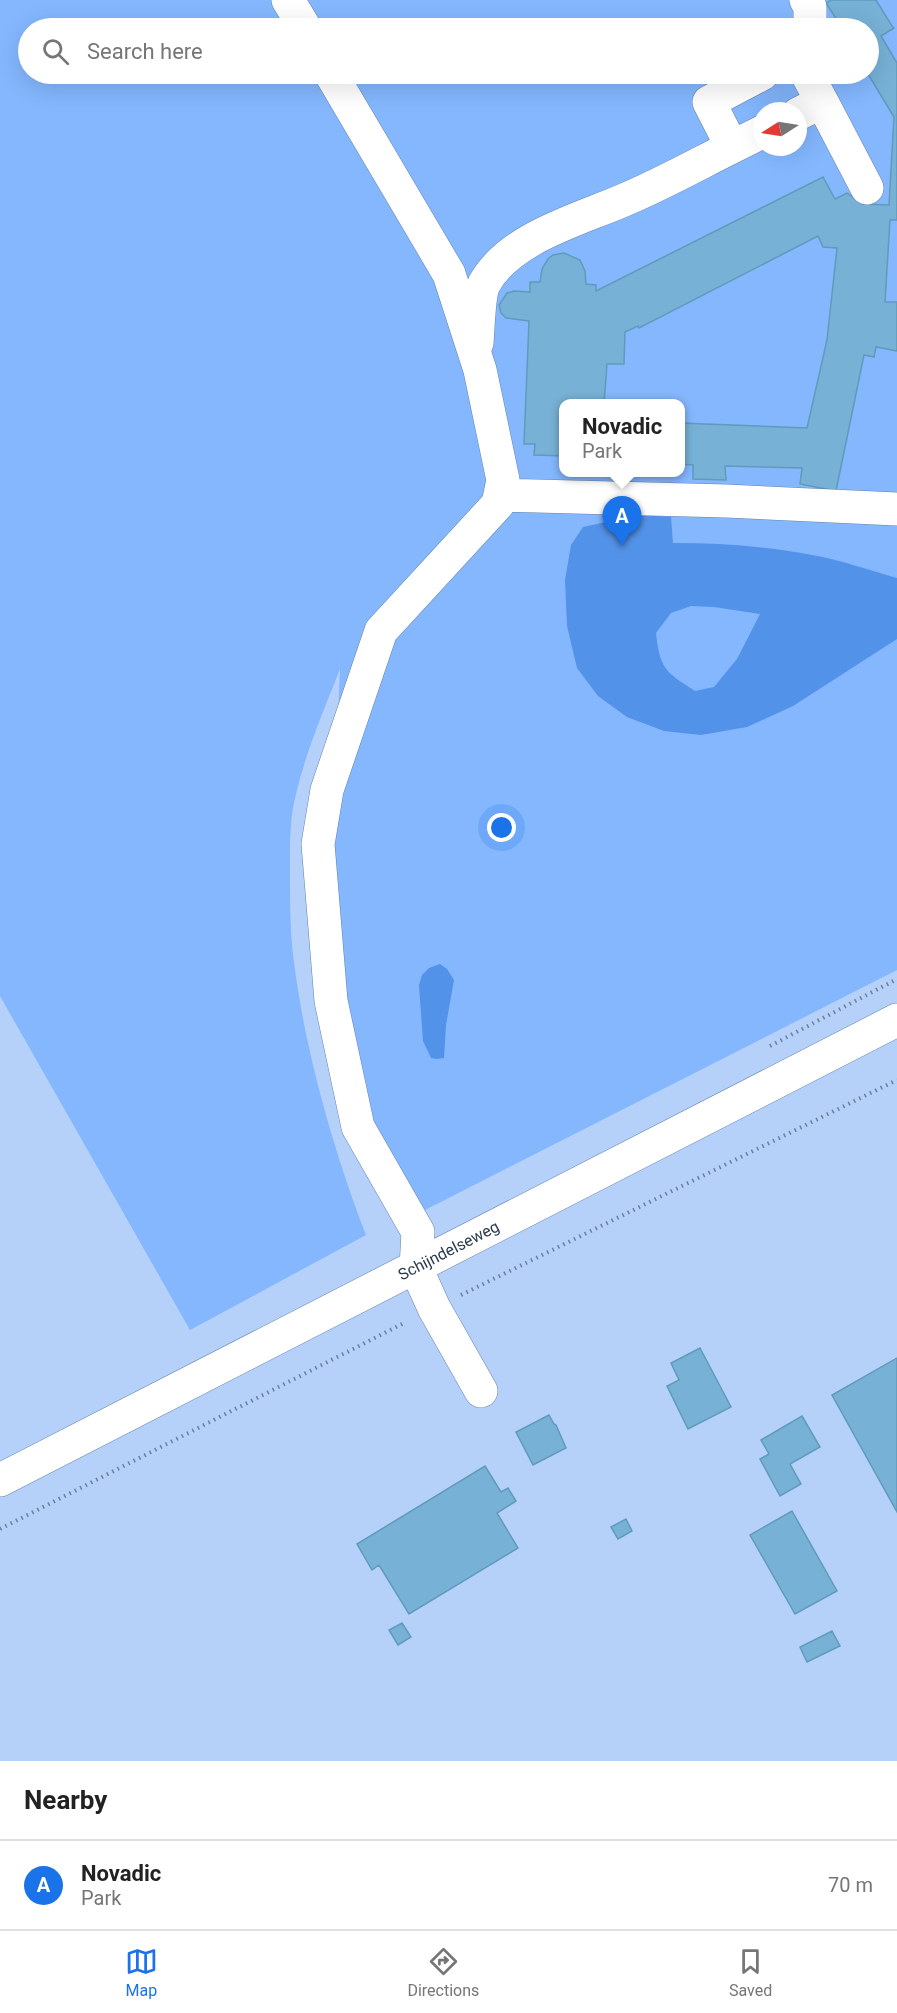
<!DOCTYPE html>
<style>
:root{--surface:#fff;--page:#f6f6f6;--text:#222;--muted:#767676;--line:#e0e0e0;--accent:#1a73e8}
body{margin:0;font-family:Roboto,sans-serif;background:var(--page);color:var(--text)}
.compass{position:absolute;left:753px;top:102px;width:54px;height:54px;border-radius:50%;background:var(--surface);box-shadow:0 6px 24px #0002;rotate:258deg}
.you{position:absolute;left:502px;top:828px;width:21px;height:21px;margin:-15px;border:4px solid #fff;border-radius:50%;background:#1a73e8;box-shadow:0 0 0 9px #1a73e833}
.badge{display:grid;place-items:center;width:39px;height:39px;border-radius:50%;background:var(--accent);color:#fff;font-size:20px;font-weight:700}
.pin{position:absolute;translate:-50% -50px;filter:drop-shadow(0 2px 3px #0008)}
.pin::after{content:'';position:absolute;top:32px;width:21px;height:18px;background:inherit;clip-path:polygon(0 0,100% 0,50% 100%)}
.popup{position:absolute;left:559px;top:399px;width:126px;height:78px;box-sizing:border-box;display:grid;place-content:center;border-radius:12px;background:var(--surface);filter:drop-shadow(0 2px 4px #0005);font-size:20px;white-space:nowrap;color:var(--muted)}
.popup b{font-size:22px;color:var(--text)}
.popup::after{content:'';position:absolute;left:50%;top:100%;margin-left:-12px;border:12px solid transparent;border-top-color:var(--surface)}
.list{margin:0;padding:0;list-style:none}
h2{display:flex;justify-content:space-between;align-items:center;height:78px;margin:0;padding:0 24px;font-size:26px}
h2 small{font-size:20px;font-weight:400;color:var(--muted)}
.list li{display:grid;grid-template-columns:39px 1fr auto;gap:18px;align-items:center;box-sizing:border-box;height:90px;padding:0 24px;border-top:2px solid var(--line)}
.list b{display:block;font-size:22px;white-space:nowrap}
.list p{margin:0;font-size:20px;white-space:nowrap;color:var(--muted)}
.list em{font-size:20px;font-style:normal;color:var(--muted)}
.icon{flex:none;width:33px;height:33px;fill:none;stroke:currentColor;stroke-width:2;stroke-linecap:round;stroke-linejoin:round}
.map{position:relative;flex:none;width:897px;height:1761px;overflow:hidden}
.search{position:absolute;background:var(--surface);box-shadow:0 6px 24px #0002;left:18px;right:18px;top:18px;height:66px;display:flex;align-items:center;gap:15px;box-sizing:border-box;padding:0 21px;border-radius:33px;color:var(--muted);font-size:22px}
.sheet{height:168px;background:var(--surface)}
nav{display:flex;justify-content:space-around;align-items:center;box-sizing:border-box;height:84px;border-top:2px solid var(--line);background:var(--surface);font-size:16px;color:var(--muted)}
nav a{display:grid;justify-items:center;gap:3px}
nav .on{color:var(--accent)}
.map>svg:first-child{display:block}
</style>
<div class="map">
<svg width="897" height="1761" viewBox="0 0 897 1761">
<rect width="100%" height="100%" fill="#b5d1f9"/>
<path fill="#84b7fe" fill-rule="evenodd" d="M 0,0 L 897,0 L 897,970 L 425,1210 L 405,1218 L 381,1149 L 351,1049 L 327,875 L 337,740 L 340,669 C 324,710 306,751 296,794 C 289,820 290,849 290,876 C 290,904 290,933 294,962 C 305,1051 334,1152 366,1235 L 190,1330 L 0,996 ZM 28,28 L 868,28 L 868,74 L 28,74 ZM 762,111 L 798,111 L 798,147 L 762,147 ZM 564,404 L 680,404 L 680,472 L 564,472 Z"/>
<path fill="#5292e9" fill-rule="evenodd" d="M 639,515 L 671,517 L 673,543 C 719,543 766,546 812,555 C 840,560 869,570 897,578 L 897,639 L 793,706 L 747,727 L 701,735 L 664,731 L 627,717 L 598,696 L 577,668 L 567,626 L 565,580 L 571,545 L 583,527 ZM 691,606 L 714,607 L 760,614 L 737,659 L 714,687 L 695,691 C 666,672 660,670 656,633 L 671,613 Z
M 440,964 L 447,969 L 454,980 L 446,1025 L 444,1058 L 437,1059 L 431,1058 L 423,1041 L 419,985 L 422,975 L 429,968 Z"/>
<path fill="#77b1d5" stroke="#609abd" stroke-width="1.5" d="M 831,0 L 876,0 L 892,26 L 894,28 L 881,36 L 897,63 L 897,220 L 890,220 L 885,302 L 897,302 L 897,351 L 876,347 L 874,357 L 864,355 L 836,491 L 800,484 L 802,468 L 725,466 L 726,480 L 693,479 L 693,465 L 680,464 L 680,423 L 807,428 L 827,340 L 837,248 L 823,247 L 818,236 L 639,328 L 638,326 L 625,332 L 624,364 L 607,364 L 604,404 L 564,404 L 564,456 L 534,455 L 535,444 L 524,444 L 529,321 L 506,318 L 501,313 L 499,305 L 507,293 L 514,291 L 530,292 L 530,282 L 540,282 L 542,269 L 548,259 L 553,255 L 564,253 L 580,260 L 585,271 L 586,284 L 596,285 L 596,291 L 823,177 L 835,199 L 847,193 L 863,204 L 889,205 L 894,117 L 868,74 L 868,28 L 842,28 L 826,3 Z
M 700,1348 L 731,1407 L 688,1429 L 667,1386 L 679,1380 L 671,1363 Z
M 897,1358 L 897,1512 L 832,1395 Z
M 549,1415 L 554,1424 L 556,1425 L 566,1448 L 533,1465 L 516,1432 Z
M 802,1416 L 820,1447 L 790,1464 L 801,1484 L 780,1496 L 760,1459 L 769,1454 L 761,1440 Z
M 485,1466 L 501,1492 L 508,1488 L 516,1501 L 497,1513 L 518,1548 L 409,1614 L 379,1565 L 372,1570 L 357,1544 Z
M 792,1511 L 837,1591 L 795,1614 L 750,1535 Z
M 626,1519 L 632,1531 L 618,1539 L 611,1527 Z
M 402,1623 L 411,1637 L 398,1645 L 389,1630 Z
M 832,1631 L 840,1646 L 807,1662 L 800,1647 Z"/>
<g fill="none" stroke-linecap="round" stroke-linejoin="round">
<defs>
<path id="minor" d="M 288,0 L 305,28
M 806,0 L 810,7 L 810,28
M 331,74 L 449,274 L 480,370 L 503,480 L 498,504 L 381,631 L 327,790 L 318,844 L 331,1001 L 358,1127 L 418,1232 L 416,1268 L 434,1308 L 481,1391
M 822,102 L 867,188
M 798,114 L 822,102 L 807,74
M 762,132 L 732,147 L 709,102 L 762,74
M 477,343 C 478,330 479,294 484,284 C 509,238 578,220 624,200 C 660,185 696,165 732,147
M 500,495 L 726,501 L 897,509"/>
<g id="major">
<path id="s1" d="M 0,1480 L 897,1020"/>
</g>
</defs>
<use href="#minor" stroke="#6283b1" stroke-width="34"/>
<use href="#major" stroke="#6283b1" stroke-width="34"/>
<path stroke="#6b809d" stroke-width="4" stroke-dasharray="1.5 4.5" stroke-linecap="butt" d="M 770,1046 L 897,979
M 461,1295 L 897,1080
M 0,1529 L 406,1322"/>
<use href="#minor" stroke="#fff" stroke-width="33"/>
<use href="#major" stroke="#fff" stroke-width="33"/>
</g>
<g text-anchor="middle" stroke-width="5" stroke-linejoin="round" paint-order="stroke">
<g font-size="16" fill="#2d3b4f" stroke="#b5d1f9">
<text dy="6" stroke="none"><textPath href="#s1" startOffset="504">Schijndelseweg</textPath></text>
</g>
</g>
</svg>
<svg class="compass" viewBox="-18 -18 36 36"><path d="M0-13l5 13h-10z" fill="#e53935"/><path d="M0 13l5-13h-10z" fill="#767676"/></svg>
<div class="you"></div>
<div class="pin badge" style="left:622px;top:546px">A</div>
<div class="popup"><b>Novadic</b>Park</div>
<div class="search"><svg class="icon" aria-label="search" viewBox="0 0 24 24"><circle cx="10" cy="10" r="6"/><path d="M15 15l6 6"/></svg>Search here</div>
</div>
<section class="sheet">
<h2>Nearby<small></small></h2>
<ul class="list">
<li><span class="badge">A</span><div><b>Novadic</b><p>Park</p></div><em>70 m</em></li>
</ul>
</section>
<nav>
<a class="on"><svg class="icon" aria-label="map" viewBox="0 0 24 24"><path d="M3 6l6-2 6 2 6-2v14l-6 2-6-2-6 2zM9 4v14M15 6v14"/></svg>Map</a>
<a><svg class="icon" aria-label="directions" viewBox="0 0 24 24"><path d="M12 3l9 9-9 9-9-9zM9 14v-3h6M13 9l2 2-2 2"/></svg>Directions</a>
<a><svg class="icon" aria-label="saved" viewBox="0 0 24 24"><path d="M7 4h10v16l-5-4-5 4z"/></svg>Saved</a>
</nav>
